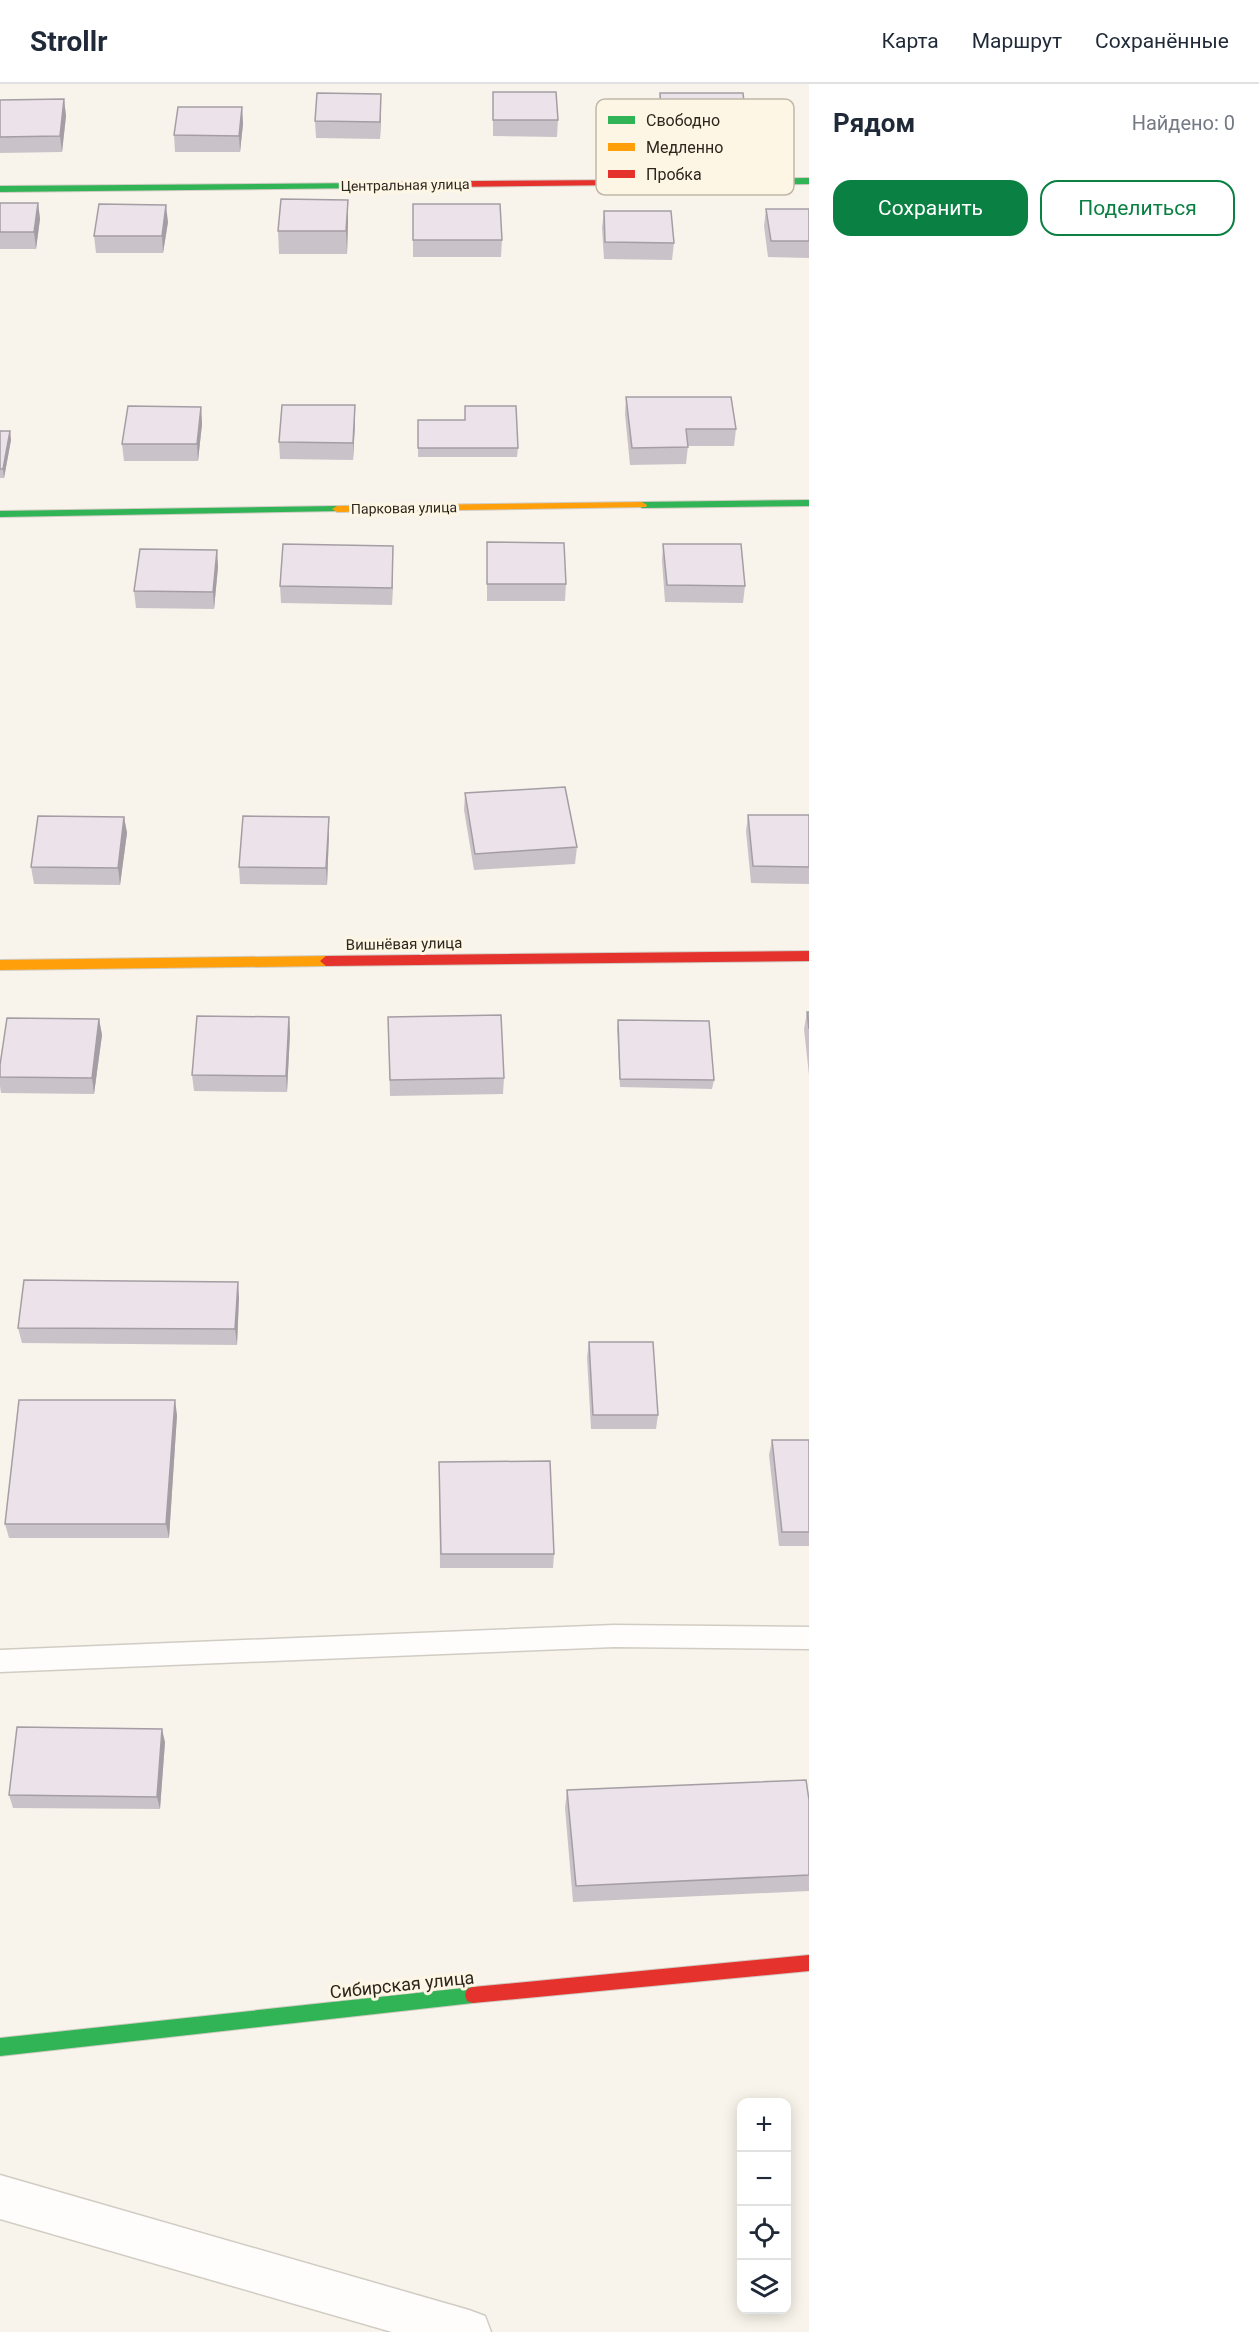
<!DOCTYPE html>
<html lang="ru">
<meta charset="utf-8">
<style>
:root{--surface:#fff;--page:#f2f2f3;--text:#1f2937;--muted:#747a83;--line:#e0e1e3;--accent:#0b8043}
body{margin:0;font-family:Roboto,sans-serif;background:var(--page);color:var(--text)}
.controls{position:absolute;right:18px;bottom:18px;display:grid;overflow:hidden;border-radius:12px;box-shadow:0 3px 15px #0003}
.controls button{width:54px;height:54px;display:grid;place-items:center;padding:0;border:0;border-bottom:2px solid var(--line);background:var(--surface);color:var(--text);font:30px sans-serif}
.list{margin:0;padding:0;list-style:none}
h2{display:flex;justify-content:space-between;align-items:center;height:78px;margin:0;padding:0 24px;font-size:26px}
h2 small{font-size:20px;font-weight:400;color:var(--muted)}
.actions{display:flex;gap:12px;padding:18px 24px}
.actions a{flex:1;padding:14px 0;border:2px solid var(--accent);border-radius:18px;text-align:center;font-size:21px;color:var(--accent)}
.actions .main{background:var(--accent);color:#fff}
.icon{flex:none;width:33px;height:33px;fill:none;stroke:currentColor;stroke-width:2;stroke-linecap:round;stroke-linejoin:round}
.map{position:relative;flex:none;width:809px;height:2248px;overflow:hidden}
header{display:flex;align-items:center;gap:36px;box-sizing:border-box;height:84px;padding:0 30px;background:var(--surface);border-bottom:2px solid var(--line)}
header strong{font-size:28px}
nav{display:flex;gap:33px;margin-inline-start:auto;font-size:21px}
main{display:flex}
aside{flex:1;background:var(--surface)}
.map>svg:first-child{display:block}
</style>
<header>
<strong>Strollr</strong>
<nav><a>Карта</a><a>Маршрут</a><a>Сохранённые</a></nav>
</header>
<main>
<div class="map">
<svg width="809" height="2248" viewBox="0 0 809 2248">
<rect width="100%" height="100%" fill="#f8f4eb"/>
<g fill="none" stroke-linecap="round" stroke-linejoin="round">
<defs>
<path id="lane" d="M 614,1541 L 809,1543 L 809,1565 L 614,1563 L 0,1588 L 0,1566 Z"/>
<path id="street" d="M 0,2091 L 469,2226 L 485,2232 L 491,2248 L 392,2248 L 0,2135 Z"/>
<path id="fast" d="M 809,94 L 809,100 L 617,102 L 612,99 L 617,96 Z
M 368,99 L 368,103 L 365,104 L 0,108 L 0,102 Z
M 809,416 L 809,422 L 642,424 L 637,421 L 642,418 Z
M 337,422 L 342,425 L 341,427 L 0,433 L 0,427 Z
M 473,1903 L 479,1905 L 481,1911 L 479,1917 L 473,1919 L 0,1972 L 0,1954 Z"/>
<path id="slow" d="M 642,418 L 647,421 L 646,423 L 337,428 L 332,425 L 337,422 Z
M 326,872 L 332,877 L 326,882 L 0,886 L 0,876 Z"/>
<path id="jam" d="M 617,96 L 620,97 L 620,101 L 365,104 L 360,101 L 365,98 Z
M 809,867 L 809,877 L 326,882 L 320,877 L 326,872 Z
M 809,1871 L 809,1887 L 473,1919 L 467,1917 L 465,1911 L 467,1905 L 473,1903 Z"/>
</defs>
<use href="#lane" stroke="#d1ccc3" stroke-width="3"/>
<use href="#street" stroke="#d1ccc3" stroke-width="3"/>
<use href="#fast" stroke="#d1ccc3" stroke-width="2"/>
<use href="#slow" stroke="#d1ccc3" stroke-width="2"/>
<use href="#jam" stroke="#d1ccc3" stroke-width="2"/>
<use href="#lane" fill="#fefdfc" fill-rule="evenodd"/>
<use href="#street" fill="#fefdfc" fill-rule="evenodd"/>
<use href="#fast" fill="#30b455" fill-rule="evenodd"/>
<use href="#slow" fill="#ff9f0a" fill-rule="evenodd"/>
<use href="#jam" fill="#e5322d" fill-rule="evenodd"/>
</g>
<path fill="#cac2c9" d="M 493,8 L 558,36 L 557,53 L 493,52 Z
M 660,9 L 746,37 L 744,54 L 661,53 L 658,25 Z
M 64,15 L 66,32 L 62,68 L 0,69 L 0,16 Z
M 242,23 L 243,40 L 240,68 L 175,68 L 174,51 Z
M 381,26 L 380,55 L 316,54 L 315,37 Z
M 348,116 L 348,139 L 347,170 L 279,170 L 278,147 Z
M 0,119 L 38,119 L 40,135 L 36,165 L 0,165 Z
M 413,120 L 502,156 L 501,173 L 413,173 Z
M 766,125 L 809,125 L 809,174 L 768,173 L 764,142 Z
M 604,127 L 674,159 L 672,176 L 604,175 L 602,144 Z
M 168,138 L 163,169 L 96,169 L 94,152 Z
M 626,313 L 736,345 L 734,362 L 688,362 L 686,380 L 630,381 L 625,330 Z
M 201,323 L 202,340 L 198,377 L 124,377 L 122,360 Z
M 418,336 L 518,364 L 517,373 L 418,373 Z
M 355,338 L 353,376 L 280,375 L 279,358 Z
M 0,347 L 10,347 L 11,356 L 4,394 L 0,394 Z
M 487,458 L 566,500 L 565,517 L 487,517 Z
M 663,460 L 745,502 L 743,519 L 665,518 L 662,477 Z
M 217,466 L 218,483 L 214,525 L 136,524 L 134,507 Z
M 393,479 L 392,521 L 281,519 L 280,502 Z
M 465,709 L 577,763 L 575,780 L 474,786 L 464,726 Z
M 748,731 L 809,731 L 809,800 L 751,799 L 746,747 Z
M 124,733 L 127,749 L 120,801 L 34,800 L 31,783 Z
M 329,733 L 329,749 L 327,801 L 240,800 L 239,783 Z
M 807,928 L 809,928 L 809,991 L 804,945 Z
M 289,933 L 290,949 L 287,1008 L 194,1007 L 192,991 Z
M 388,933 L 504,994 L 503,1010 L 390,1012 Z
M 99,935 L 102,951 L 94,1010 L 1,1009 L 0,1002 L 0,981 Z
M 618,936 L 714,996 L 712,1005 L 620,1003 L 617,945 Z
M 239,1213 L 237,1261 L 22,1259 L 18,1244 Z
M 589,1258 L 658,1331 L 656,1345 L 591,1345 L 587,1273 Z
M 177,1331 L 169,1454 L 9,1454 L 5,1440 Z
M 772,1356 L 809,1356 L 809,1462 L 779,1462 L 769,1371 Z
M 439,1378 L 554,1470 L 553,1484 L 440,1484 Z
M 165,1658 L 160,1725 L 13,1724 L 9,1711 Z
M 567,1706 L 809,1716 L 809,1807 L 573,1818 L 565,1724 Z"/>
<path fill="#a49ea4" d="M 381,10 L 381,26 L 380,55 L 380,38 Z
M 64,15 L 66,32 L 62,68 L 60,52 Z
M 242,23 L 243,40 L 240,68 L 239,52 Z
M 348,116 L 348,139 L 347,170 L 346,147 Z
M 38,119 L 40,135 L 36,165 L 34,148 Z
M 166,121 L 168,138 L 163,169 L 162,152 Z
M 355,321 L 355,338 L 353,376 L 353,359 Z
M 201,323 L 202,340 L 198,377 L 197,360 Z
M 10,347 L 11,356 L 4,394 L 3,385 Z
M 393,462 L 393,479 L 392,521 L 392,504 Z
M 217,466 L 218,483 L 214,525 L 213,508 Z
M 124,733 L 127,749 L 120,801 L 118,784 Z
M 329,733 L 329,749 L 327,801 L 326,784 Z
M 289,933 L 290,949 L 287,1008 L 286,992 Z
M 99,935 L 102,951 L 94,1010 L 92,994 Z
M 238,1198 L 239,1213 L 237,1261 L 235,1245 Z
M 175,1316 L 177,1331 L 169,1454 L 166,1440 Z
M 162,1645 L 165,1658 L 160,1725 L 157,1713 Z"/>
<path fill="#ebe2ea" stroke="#a49ea4" stroke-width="1.5" d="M 493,8 L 556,8 L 558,36 L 493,36 Z
M 317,9 L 381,10 L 380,38 L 315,37 Z
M 660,9 L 743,9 L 746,37 L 662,37 Z
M 64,15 L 60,52 L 0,53 L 0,16 Z
M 178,23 L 242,23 L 239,52 L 174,51 Z
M 281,115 L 348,116 L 346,147 L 278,147 Z
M 0,119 L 38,119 L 34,148 L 0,148 Z
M 99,120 L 166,121 L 162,152 L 94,152 Z
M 413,120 L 500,120 L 502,156 L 413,156 Z
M 766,125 L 809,125 L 809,157 L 771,157 Z
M 604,127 L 671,127 L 674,159 L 605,158 Z
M 626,313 L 731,313 L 736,345 L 686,345 L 688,363 L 632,364 Z
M 282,321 L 355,321 L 353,359 L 279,358 Z
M 128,322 L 201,323 L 197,360 L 122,360 Z
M 465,322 L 516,322 L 518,364 L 418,364 L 418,336 L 465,336 Z
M 0,347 L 10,347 L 3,385 L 0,385 Z
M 487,458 L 564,459 L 566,500 L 487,500 Z
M 283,460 L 393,462 L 392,504 L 280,502 Z
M 663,460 L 741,460 L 745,502 L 667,501 Z
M 140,465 L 217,466 L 213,508 L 134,507 Z
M 565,703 L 577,763 L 475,770 L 465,709 Z
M 748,731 L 809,731 L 809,783 L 753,782 Z
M 38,732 L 124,733 L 118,784 L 31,783 Z
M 243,732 L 329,733 L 326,784 L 239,783 Z
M 807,928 L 809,928 L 809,945 Z
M 501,931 L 504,994 L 390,996 L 388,933 Z
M 197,932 L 289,933 L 286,992 L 192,991 Z
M 7,934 L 99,935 L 92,994 L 0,993 L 0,981 Z
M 618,936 L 709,937 L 714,996 L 620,995 Z
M 24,1196 L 238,1198 L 235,1245 L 18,1244 Z
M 589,1258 L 653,1258 L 658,1331 L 593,1331 Z
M 19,1316 L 175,1316 L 166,1440 L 5,1440 Z
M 772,1356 L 809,1356 L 809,1448 L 782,1448 Z
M 550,1377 L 554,1470 L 441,1470 L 439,1378 Z
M 17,1643 L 162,1645 L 157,1713 L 9,1711 Z
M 806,1696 L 809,1716 L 809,1791 L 576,1802 L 567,1706 Z"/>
<g text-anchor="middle" stroke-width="6" stroke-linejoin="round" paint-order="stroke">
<g font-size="14" fill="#2c271d" stroke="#fef6e5">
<text transform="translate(405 101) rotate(-1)" y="5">Центральная улица</text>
<text transform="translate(404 424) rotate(-1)" y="5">Парковая улица</text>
</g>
<g font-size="15" fill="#2c271d" stroke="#fef6e5">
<text transform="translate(404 860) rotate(-1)" y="5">Вишнёвая улица</text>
</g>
<g font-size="18" fill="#2c271d" stroke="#fef6e5">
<text transform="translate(402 1901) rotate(-6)" y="6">Сибирская улица</text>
</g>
</g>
<rect x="596" y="15" width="198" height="96" rx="9" fill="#fef6e5" stroke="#bfb8a9" stroke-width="1.5"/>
<rect x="608" y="32" width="27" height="8" fill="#30b455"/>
<rect x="608" y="59" width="27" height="8" fill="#ff9f0a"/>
<rect x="608" y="86" width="27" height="8" fill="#e5322d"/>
<g font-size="16" fill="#2c271d">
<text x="646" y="42">Свободно</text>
<text x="646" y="69">Медленно</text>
<text x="646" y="96">Пробка</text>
</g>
</svg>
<div class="controls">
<button>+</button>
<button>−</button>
<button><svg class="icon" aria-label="locate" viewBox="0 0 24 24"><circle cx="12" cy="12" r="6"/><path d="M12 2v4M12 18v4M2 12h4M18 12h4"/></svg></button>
<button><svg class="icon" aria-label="layers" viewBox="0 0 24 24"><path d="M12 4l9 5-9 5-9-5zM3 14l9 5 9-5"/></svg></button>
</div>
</div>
<aside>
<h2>Рядом<small>Найдено: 0</small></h2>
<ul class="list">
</ul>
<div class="actions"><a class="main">Сохранить</a><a>Поделиться</a></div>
</aside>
</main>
